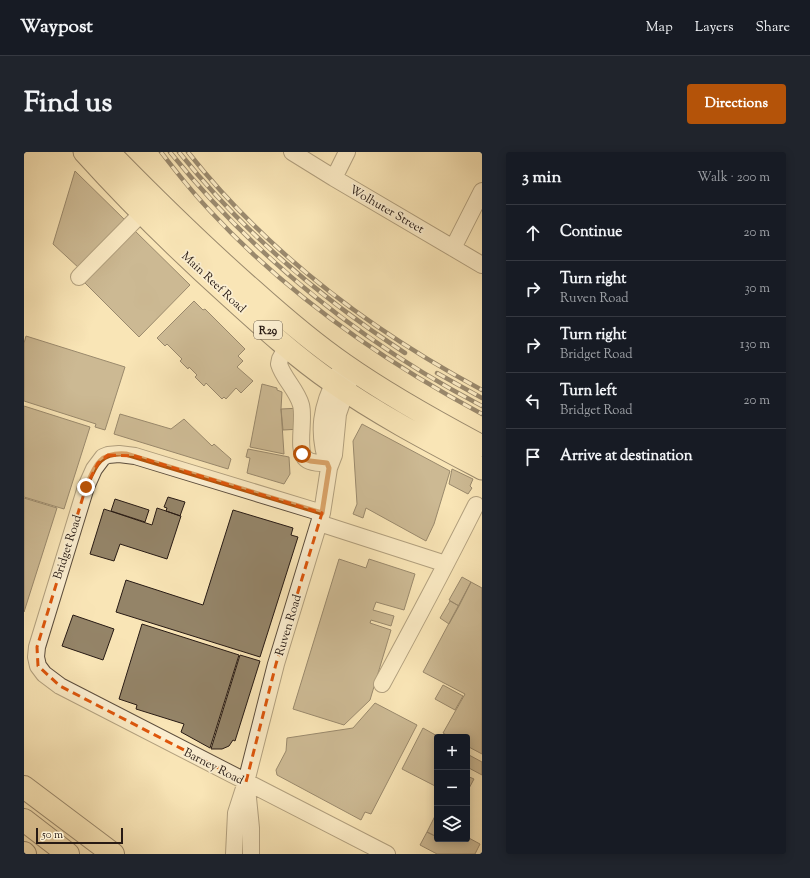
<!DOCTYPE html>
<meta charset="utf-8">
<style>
:root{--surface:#171b24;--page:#20242c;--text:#f1f3f6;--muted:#9ea1a6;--line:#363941;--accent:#b45309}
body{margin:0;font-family:"Sorts Mill Goudy",serif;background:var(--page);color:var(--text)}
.controls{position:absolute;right:12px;bottom:12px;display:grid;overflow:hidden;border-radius:4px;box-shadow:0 2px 10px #0003}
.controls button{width:36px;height:36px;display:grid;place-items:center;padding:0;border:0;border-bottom:1px solid var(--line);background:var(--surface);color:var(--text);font:20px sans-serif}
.scale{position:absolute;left:12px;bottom:10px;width:87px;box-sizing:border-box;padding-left:4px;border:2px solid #271a14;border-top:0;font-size:11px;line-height:14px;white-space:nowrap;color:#271a14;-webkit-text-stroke:3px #fbeed0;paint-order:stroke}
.stop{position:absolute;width:12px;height:12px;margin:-9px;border:3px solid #b45309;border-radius:50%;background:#fff}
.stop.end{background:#b45309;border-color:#fff;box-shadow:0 1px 4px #0008}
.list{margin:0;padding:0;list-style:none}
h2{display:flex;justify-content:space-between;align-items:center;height:52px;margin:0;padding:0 16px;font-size:17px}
h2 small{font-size:13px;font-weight:400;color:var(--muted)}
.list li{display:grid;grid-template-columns:26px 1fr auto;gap:12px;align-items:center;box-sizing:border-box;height:56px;padding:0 16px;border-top:1px solid var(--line)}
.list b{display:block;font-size:15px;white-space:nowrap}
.list p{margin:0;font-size:13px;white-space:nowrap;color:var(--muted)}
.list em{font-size:13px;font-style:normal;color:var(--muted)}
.icon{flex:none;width:22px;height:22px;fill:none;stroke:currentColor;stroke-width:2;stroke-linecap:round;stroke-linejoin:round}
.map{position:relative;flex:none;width:458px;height:702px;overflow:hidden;border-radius:4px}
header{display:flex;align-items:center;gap:24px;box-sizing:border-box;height:56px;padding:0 20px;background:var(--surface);border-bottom:1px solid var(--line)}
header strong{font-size:19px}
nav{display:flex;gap:22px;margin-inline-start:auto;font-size:14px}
.intro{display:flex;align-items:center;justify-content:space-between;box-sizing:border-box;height:96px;padding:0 24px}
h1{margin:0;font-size:28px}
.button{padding:10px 18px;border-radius:4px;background:var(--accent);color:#fff;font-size:14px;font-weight:700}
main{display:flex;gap:24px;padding:0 24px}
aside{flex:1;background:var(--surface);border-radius:4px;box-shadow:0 2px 10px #0003}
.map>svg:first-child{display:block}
</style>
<header>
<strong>Waypost</strong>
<nav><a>Map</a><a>Layers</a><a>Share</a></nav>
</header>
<div class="intro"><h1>Find us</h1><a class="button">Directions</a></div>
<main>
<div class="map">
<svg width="458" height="702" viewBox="0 0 458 702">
<rect width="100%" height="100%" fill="#f9e5b6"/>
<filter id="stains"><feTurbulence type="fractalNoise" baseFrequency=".005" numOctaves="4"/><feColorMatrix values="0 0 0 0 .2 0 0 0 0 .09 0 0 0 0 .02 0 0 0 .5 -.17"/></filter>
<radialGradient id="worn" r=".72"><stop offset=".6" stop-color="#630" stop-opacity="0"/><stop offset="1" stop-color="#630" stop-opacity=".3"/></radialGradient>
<path fill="#948468" stroke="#271a14" d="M 51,19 L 103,70 L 56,117 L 29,92 Z
M 109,77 L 166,133 L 115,185 L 58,128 Z
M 170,149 L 179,158 L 181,157 L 221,197 L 214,204 L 219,209 L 213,215 L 229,229 L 217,241 L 212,236 L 202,247 L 200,245 L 198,247 L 182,231 L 180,234 L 171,225 L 173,223 L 165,215 L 164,217 L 156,209 L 158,207 L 143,192 L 141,194 L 133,186 Z
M 2,184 L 101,215 L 81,278 L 71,275 L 72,272 L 0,249 L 0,191 Z
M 238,232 L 253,236 L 253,238 L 258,240 L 257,257 L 260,302 L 226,295 Z
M 0,254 L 66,275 L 40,357 L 0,345 Z
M 277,256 L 278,277 L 259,278 L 257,257 Z
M 96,262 L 147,277 L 160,267 L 188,294 L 190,292 L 207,307 L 204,317 L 90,282 Z
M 338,272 L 426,319 L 410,372 L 402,389 L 342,356 L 339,366 L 329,362 L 333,352 L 329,289 Z
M 224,297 L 265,305 L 266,322 L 260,332 L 223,321 L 226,306 L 222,305 Z
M 428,317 L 449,327 L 446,334 L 448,336 L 444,342 L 425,332 Z
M 144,345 L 161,350 L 156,364 L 142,359 L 143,356 L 140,355 Z
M 0,346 L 33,356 L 0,460 Z
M 91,347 L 125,358 L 121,370 L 87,359 Z
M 133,356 L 157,364 L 143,407 L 96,392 L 90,409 L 66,402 L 80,357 L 128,373 Z
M 209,358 L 269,376 L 267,383 L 274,385 L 236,505 L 92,460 L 102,428 L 179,453 Z
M 315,407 L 342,416 L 345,407 L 391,422 L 380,458 L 352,450 L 349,458 L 370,464 L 367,474 L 347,468 L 346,471 L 367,478 L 346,548 L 320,573 L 269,557 Z
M 438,425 L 447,430 L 435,454 L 425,448 Z
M 447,430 L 458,436 L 458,602 L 443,594 L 443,585 L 426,585 L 419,581 L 441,542 L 399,520 Z
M 426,449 L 435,454 L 425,472 L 416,466 Z
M 49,463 L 90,477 L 79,508 L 38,494 Z
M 118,472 L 215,503 L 186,596 L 157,580 L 160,572 L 112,557 L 113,553 L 95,547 Z
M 216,503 L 236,509 L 211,589 L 209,588 L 205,594 L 198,597 L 187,597 Z
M 419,533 L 439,544 L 431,558 L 411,547 Z
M 351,551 L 393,573 L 347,662 L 341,660 L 337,668 L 253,623 L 252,618 L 262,599 L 263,586 L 329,576 Z
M 399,576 L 415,585 L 413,585 L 413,635 L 378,617 Z
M 445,603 L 458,610 L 458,623 L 443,615 L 443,607 Z
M 443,624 L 450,627 L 443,640 Z
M 413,660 L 413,685 L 403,680 Z
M 403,680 L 413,685 L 413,687 L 443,687 L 443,685 L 456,692 L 451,702 L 413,702 L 396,693 Z"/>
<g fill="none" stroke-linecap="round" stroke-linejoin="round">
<defs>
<path id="minor" d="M 268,0 L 310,26 L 458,113
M 310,26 L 323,0
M 429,96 L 458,39
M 55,125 L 118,61
M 263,194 L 256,207 L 255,212 C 259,226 273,238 277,253 C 281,267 272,299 282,307 C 288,312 300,311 307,311
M 305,316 C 292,280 297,254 314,222
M 298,361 L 111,304 L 95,302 L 84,303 L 79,305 L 70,317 L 62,335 L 13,495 L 12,505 L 14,514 L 20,522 L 36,534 L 363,702
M 295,371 L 422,412
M 358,532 C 390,473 422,413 452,353
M 223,636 L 227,676 L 227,702
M 210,702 L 212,661 L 222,630 L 252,512 L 298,361 L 305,316 L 310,303 L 314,262 L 325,230"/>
<path id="major" d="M 60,0 C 106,51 155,99 206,145 C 239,175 272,205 308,230 C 355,263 407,290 458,317
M 85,0 C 132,48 179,94 229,138 C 258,164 288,190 320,212 C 364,243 411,269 458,294"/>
<path id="highway" d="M 0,635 L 89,702
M 0,668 L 44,702
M 0,701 L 1,702"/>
</defs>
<use href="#minor" stroke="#5c4d3c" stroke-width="18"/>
<use href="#major" stroke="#271a14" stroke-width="23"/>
<use href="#highway" stroke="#271a14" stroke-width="24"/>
<use href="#minor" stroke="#fbeed0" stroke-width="16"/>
<use href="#major" stroke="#f9e5b6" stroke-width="21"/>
<use href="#highway" stroke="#f9e5b6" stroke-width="22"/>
<defs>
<path id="rail" d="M 137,0 C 153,21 169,41 187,60 C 264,143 359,209 458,262
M 146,0 C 231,105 338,191 458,254
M 155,0 C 219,80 295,145 381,201
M 164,0 C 243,100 346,178 458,238
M 413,221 L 458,246"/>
</defs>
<use href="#rail" stroke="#271a14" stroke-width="4.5"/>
<use href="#rail" stroke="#fbeed0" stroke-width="3" stroke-dasharray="9" stroke-linecap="butt"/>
</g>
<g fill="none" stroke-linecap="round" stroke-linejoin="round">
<path stroke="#b45309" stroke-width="5" d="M 62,335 C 71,314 75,300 102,302 L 298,361 L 305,316 L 303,311 L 286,309 L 283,308 L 278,302"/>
</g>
<path d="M0 0H458V702H0ZM 84,303 L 111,304 L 298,361 L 252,512 L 222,630 L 36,534 L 14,514 L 13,495 L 62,335 L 74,311 Z" fill="#f9e5b6" fill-opacity=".55" fill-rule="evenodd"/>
<path fill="none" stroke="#de560c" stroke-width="3" stroke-dasharray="8 5" stroke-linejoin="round" d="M 84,303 L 111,304 L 298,361 L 252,512 L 222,630 L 36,534 L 14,514 L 13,495 L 62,335 L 74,311 Z"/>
<g text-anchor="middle" stroke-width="3.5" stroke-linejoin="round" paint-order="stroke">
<rect fill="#fbeed0" stroke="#675a4c" stroke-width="1" x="230" y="169" width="28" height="18" rx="3"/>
<g font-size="11" font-weight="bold" fill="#271a14">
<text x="244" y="182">R29</text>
</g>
<g font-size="12" fill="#271a14" stroke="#fbeed0">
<text transform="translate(363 57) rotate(30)" y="4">Wolhuter Street</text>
<text transform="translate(190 130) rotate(43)" y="4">Main Reef Road</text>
<text transform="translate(43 395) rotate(-72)" y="4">Bridget Road</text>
<text transform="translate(264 473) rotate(-73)" y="4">Ruven Road</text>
<text transform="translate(190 614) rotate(27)" y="4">Barney Road</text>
</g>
</g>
<rect width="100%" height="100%" filter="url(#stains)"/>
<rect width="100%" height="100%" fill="url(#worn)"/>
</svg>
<div class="controls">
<button>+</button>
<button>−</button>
<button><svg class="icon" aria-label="layers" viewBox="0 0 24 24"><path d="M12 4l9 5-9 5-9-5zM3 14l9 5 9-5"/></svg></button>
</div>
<div class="scale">50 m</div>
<div class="stop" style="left:278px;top:302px"></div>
<div class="stop end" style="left:62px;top:335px"></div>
</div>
<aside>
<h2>3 min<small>Walk · 200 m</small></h2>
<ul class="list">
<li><svg class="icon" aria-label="ahead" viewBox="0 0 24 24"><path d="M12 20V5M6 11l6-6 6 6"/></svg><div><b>Continue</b></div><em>20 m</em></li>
<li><svg class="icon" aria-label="right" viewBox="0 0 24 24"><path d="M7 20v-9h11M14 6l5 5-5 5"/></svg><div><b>Turn right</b><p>Ruven Road</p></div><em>30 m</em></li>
<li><svg class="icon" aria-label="right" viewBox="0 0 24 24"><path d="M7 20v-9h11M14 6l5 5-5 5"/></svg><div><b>Turn right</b><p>Bridget Road</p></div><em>130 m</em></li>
<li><svg class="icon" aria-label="left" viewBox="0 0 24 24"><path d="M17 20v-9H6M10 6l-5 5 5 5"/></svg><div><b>Turn left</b><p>Bridget Road</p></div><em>20 m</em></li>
<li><svg class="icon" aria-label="arrive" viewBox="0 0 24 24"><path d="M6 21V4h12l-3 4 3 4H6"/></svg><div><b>Arrive at destination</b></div></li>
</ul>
</aside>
</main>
